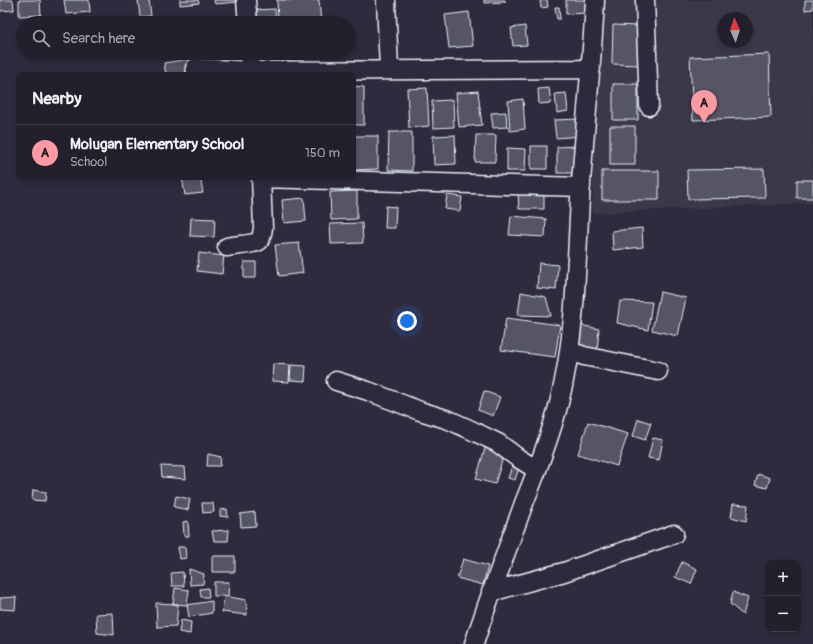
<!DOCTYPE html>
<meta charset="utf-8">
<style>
:root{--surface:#23202e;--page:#2f2d3a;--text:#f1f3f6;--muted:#a3a3aa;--line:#403e4a;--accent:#ff9aa2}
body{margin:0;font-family:Pangolin,sans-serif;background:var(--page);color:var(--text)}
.controls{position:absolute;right:12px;bottom:12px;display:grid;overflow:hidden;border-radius:8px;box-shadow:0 2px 6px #0003}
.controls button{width:36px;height:36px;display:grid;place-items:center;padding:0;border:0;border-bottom:1px solid var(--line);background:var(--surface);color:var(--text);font:20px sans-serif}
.compass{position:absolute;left:717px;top:12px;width:36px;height:36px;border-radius:50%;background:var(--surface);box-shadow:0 2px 6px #0003;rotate:357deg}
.you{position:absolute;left:407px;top:321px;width:14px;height:14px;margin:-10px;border:3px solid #fff;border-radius:50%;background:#1a73e8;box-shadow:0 0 0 6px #1a73e833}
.badge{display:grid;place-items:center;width:26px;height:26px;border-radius:50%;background:var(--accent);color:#111;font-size:13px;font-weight:700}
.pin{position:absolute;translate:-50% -33px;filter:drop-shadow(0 1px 2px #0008)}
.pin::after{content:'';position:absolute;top:21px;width:14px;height:12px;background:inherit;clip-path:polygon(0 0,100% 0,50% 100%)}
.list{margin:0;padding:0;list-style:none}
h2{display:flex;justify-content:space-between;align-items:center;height:52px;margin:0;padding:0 16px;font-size:17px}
h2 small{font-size:13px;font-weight:400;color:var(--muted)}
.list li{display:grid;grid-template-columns:26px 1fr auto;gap:12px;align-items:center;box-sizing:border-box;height:56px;padding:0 16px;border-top:1px solid var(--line)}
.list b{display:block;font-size:15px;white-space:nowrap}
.list p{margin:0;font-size:13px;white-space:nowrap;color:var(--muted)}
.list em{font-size:13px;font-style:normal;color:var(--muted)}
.icon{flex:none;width:22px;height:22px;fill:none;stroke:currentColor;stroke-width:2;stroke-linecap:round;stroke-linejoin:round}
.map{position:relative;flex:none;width:813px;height:644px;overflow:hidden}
.search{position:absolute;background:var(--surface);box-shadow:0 2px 6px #0003;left:16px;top:16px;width:340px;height:44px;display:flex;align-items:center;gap:10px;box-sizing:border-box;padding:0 14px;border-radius:22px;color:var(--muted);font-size:15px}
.panel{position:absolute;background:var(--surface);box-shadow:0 2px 6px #0003;left:16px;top:72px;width:340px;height:108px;border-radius:8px}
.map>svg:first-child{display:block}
</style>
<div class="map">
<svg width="813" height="644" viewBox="0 0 813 644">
<rect width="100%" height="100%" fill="#2f2a3d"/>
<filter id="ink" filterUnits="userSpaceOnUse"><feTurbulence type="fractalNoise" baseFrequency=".025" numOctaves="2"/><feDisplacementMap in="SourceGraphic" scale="8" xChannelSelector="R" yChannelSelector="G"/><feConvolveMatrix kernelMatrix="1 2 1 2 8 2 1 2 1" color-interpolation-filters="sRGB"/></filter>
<g filter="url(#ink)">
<path fill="#3b3749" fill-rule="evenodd" d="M 599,0 L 813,0 L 813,203 L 592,213 ZM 723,18 L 747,18 L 747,42 L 723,42 Z"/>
<path fill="#575565" stroke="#e8f1f8" d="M 0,0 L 13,0 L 14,10 L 0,11 Z
M 19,0 L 40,0 L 41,15 L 19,16 Z
M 64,0 L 89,0 L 90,12 L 66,14 Z
M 138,0 L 149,0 L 151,16 L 140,17 Z
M 180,0 L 198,0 L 199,3 L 180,5 Z
M 214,0 L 237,0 L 238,2 L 215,4 Z
M 277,0 L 319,0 L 321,23 L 278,23 Z
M 484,0 L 505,0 L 505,2 L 484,3 Z
M 540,0 L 547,0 L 548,7 L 541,8 Z
M 566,0 L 588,0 L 589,13 L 566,14 Z
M 805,0 L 813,0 L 813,9 L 805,10 Z
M 555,7 L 559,7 L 560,19 L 557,19 Z
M 275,9 L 276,23 L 254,23 L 254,10 Z
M 469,12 L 473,46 L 449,48 L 445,15 Z
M 613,25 L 639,26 L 638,65 L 612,64 Z
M 525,26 L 527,45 L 513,46 L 511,28 Z
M 769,54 L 771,117 L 693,120 L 690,57 Z
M 189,59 L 192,75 L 166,75 L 164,63 Z
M 613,84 L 638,84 L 638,120 L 613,120 Z
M 353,86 L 364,87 L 364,125 L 353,125 Z
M 427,88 L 429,126 L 409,128 L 407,89 Z
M 549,88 L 551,103 L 539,104 L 538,89 Z
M 478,91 L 482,125 L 459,127 L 456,93 Z
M 566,93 L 568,111 L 557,113 L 555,94 Z
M 523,99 L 525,129 L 510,131 L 508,101 Z
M 453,100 L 454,127 L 433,128 L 432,101 Z
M 506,112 L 507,127 L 493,128 L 491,113 Z
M 579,119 L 581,136 L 556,138 L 554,120 Z
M 610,126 L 635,126 L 635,165 L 610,165 Z
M 389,132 L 412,132 L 412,171 L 388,170 Z
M 455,135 L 456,164 L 434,165 L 433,136 Z
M 476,135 L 496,135 L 495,162 L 475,162 Z
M 353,136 L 378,136 L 378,169 L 353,170 Z
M 531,146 L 547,146 L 547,169 L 531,169 Z
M 574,146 L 573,173 L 557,173 L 557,147 Z
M 507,148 L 526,149 L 525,171 L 507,171 Z
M 764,169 L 765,198 L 688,199 L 687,170 Z
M 602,171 L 659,171 L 659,200 L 602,200 Z
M 182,177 L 200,177 L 203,193 L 185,195 Z
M 797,180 L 813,180 L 813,198 L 797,198 Z
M 357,191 L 357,219 L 331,220 L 330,192 Z
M 518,192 L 544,192 L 544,209 L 519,209 Z
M 447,195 L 462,197 L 460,211 L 445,209 Z
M 304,198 L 306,221 L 284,223 L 282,200 Z
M 386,206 L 396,207 L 395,228 L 385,228 Z
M 511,216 L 546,219 L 545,237 L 509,235 Z
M 191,218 L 215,219 L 214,237 L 190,236 Z
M 362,223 L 363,243 L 331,244 L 330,224 Z
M 642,228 L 643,247 L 613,250 L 612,231 Z
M 299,243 L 303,273 L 279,276 L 275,245 Z
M 199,253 L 224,256 L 222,274 L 197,271 Z
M 244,262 L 256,262 L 256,278 L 244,278 Z
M 539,263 L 558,265 L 556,290 L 537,288 Z
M 521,292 L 546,297 L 551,316 L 518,315 Z
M 660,292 L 686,298 L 678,336 L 652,330 Z
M 620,301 L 652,302 L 648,330 L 617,323 Z
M 506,318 L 560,325 L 555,357 L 501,350 Z
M 580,325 L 599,329 L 597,353 L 576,350 Z
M 273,364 L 290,365 L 289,382 L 272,381 Z
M 291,365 L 306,366 L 305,381 L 290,380 Z
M 484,391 L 500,397 L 493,416 L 478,410 Z
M 638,419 L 651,423 L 645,440 L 633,436 Z
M 588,422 L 628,434 L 617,466 L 578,454 Z
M 653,438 L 663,440 L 659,460 L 648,458 Z
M 485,448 L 504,454 L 495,484 L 476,479 Z
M 208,454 L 221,457 L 220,466 L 207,466 Z
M 161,466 L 185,467 L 186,479 L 162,477 Z
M 512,466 L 519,468 L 515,480 L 508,478 Z
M 758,474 L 770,478 L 767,488 L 755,485 Z
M 33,490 L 46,492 L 45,501 L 32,500 Z
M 176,496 L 190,499 L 188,510 L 174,507 Z
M 202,503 L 213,503 L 214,512 L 203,513 Z
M 733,504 L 748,505 L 746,521 L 731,517 Z
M 227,509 L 228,517 L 220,516 L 220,510 Z
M 255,512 L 256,526 L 241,527 L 240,514 Z
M 188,521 L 189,536 L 184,536 L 183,522 Z
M 229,530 L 228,541 L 214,541 L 212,531 Z
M 178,547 L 185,547 L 186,558 L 180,559 Z
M 212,556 L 235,556 L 235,572 L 212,572 Z
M 463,559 L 488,566 L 483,585 L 457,578 Z
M 682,562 L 697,569 L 691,584 L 675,577 Z
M 189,569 L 204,574 L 203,584 L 190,585 Z
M 183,572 L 184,586 L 172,586 L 171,573 Z
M 214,582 L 229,582 L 228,596 L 214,596 Z
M 175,588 L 189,590 L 187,605 L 173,604 Z
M 208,588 L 209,597 L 201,597 L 200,589 Z
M 733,592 L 748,598 L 743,615 L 730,604 Z
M 224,596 L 246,600 L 247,615 L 222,612 Z
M 16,597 L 15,610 L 0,609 L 0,598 Z
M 212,601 L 212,613 L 189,617 L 187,605 Z
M 156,603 L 178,604 L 176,626 L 157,627 Z
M 113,613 L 114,635 L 97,633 L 96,614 Z
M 181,620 L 191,622 L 190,634 L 179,632 Z"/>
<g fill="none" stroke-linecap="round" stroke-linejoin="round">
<defs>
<path id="minor" d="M 246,0 L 248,23
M 386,0 L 389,70
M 645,0 L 649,106
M 249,53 L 250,71
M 195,68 L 250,71 L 591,69
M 261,178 L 581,187
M 227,247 C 235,245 253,245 259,241 C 262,238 262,233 263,228 L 261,177
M 569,351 L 584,356 L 658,371
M 336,381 L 368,391 L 420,411 L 449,420 L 471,430 L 498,443 L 518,458 L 537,470
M 491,592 L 564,572 L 674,534
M 474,644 C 489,597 507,550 524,503 C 537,471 550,437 559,403 C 576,336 576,267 580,199 C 584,132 592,66 595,0"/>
</defs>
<use href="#minor" stroke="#e8f1f8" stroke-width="21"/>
<use href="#minor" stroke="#2f2a3d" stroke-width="18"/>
</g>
</g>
</svg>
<div class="controls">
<button>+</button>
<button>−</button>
</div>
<svg class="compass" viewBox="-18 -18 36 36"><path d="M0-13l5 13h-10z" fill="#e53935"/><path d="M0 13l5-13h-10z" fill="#a3a3aa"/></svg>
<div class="you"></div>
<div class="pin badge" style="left:704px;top:123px">A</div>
<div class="search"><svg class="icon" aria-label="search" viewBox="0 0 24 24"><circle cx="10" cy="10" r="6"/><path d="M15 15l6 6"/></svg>Search here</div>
<section class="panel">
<h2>Nearby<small></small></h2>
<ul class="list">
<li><span class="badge">A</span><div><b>Molugan Elementary School</b><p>School</p></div><em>150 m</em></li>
</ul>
</section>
</div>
